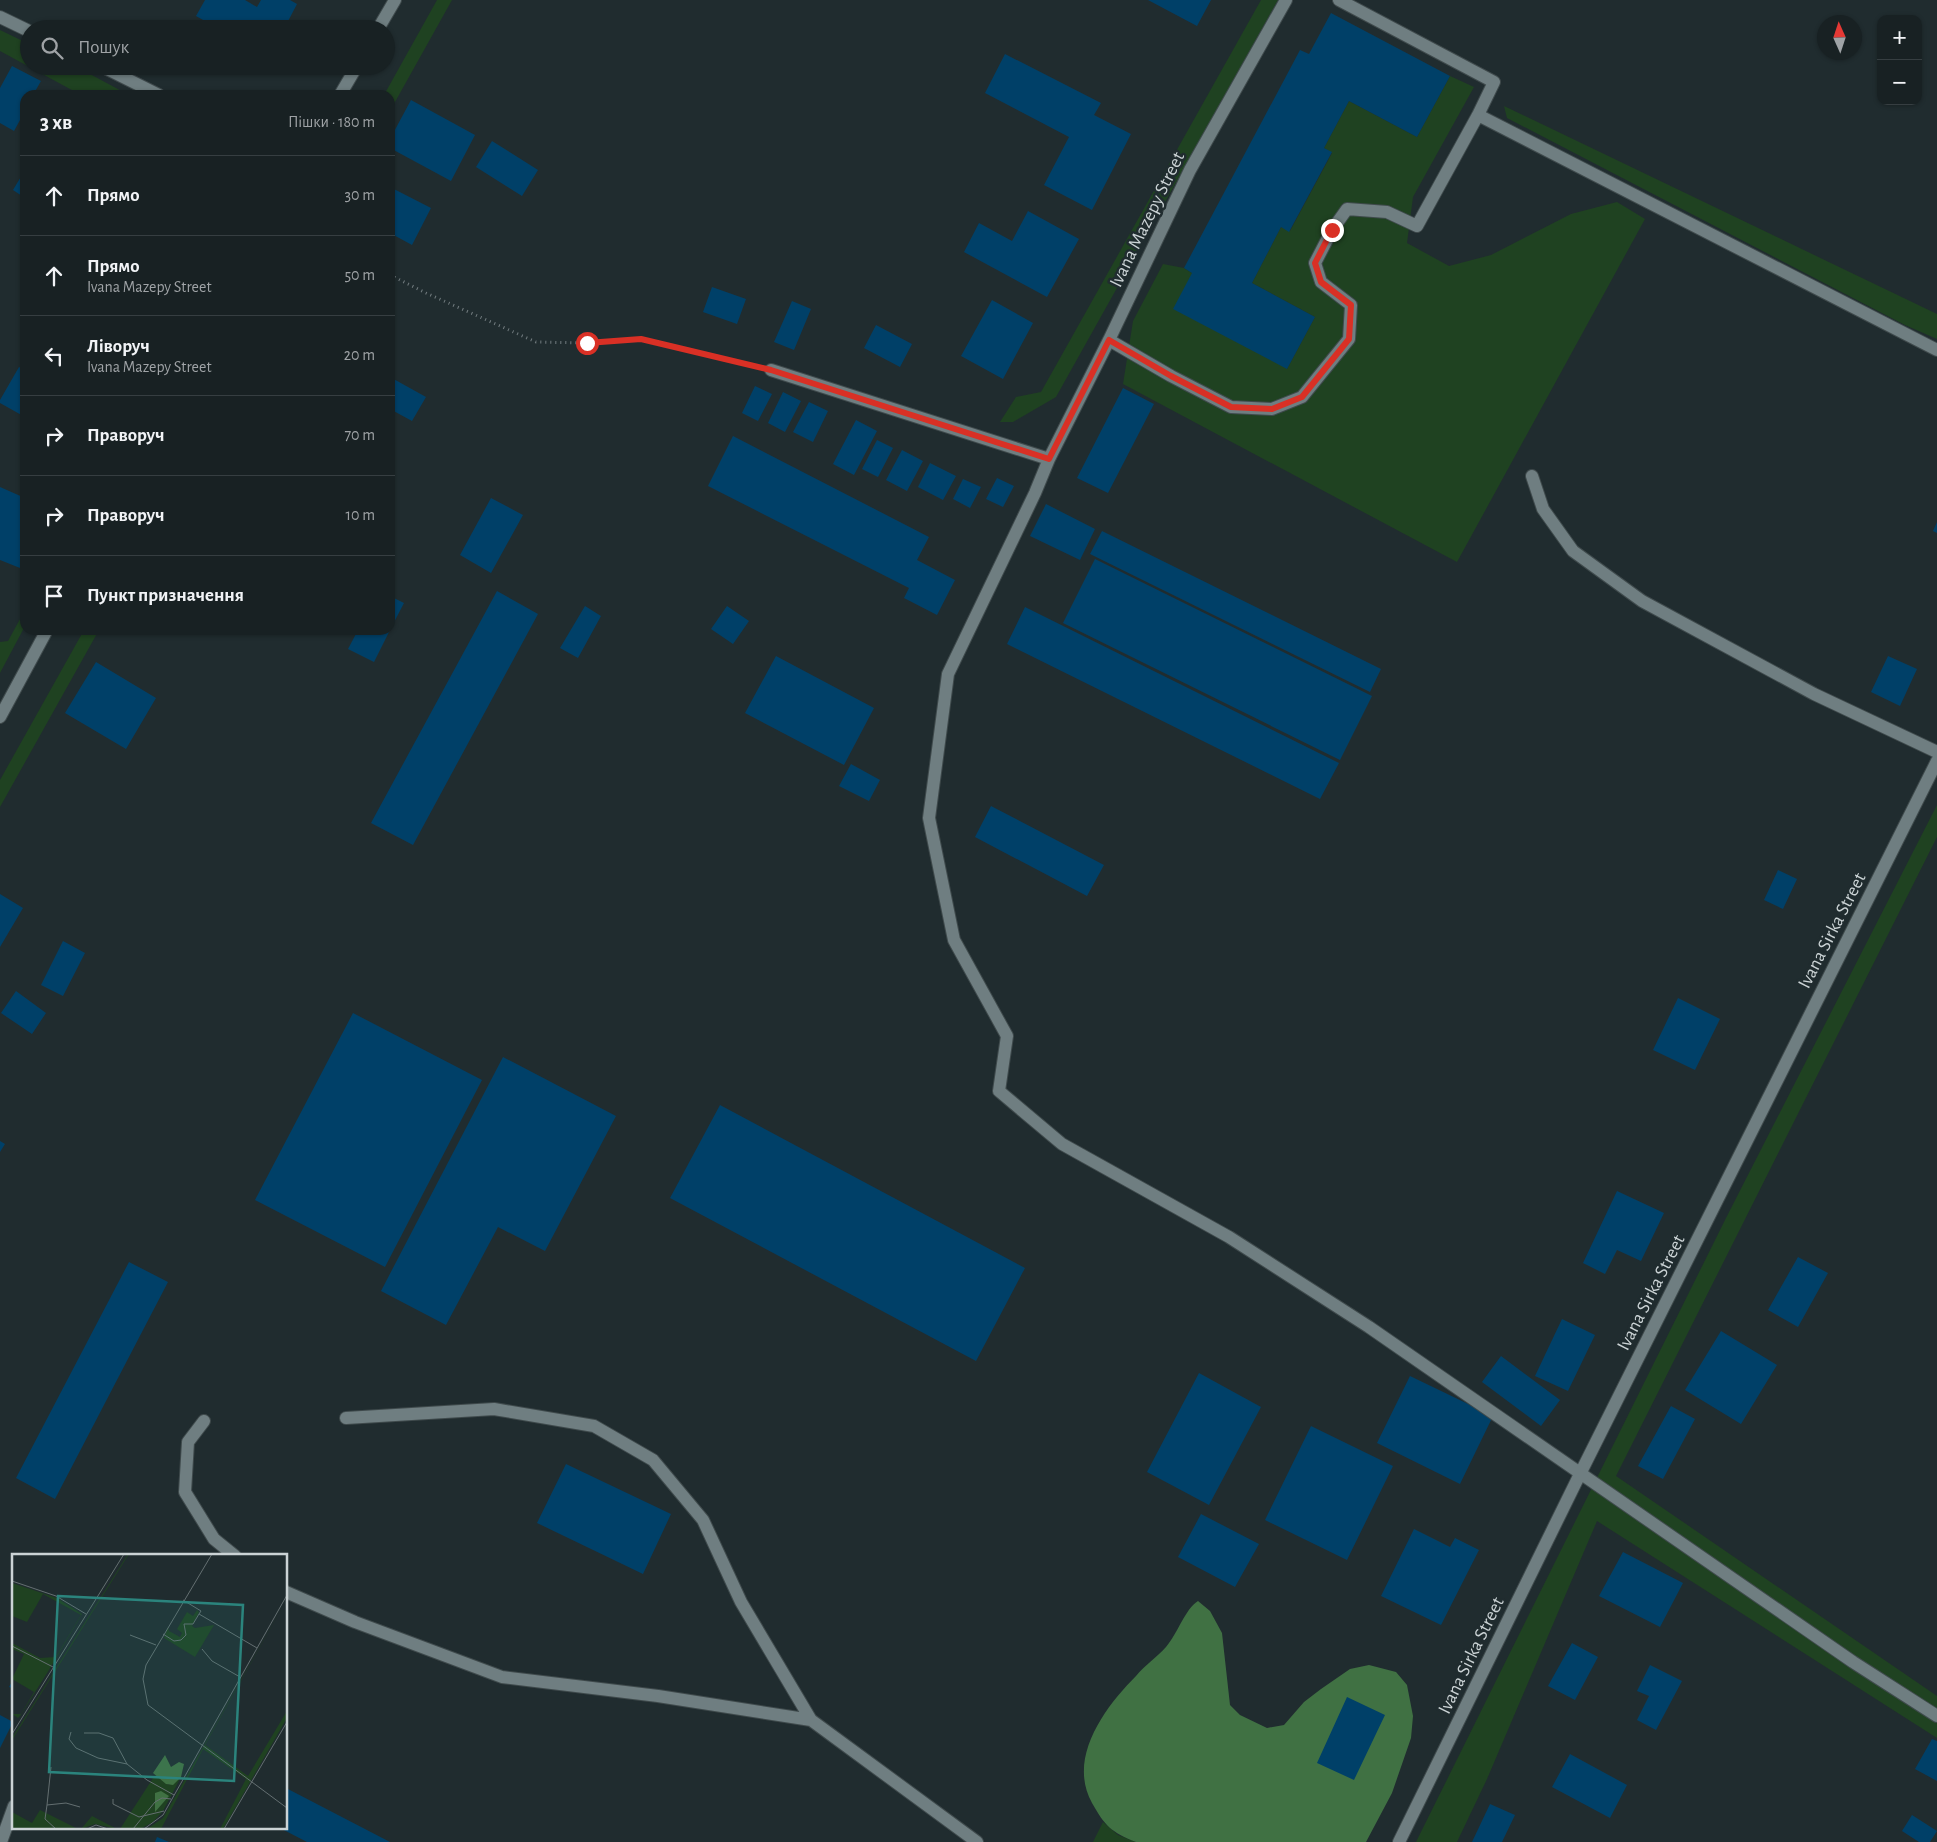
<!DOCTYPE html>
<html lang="uk">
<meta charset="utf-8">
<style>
:root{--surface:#182123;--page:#21292b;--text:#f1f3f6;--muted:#9fa3a6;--line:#363e41}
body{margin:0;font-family:"Alegreya Sans",sans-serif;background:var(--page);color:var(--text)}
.controls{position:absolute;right:15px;top:15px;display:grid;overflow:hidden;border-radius:10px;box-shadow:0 1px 4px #0004}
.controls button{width:45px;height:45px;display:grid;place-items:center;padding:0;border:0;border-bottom:1px solid var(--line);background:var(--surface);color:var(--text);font:25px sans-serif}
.compass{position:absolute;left:1817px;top:15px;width:45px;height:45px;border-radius:50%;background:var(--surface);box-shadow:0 1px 4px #0004;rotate:357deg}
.stop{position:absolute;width:15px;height:15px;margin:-11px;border:4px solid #d93025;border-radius:50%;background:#fff}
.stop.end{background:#d93025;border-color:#fff;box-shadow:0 1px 5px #0008}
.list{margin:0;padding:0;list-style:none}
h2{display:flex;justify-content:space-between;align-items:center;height:65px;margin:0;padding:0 20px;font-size:21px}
h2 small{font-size:16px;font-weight:400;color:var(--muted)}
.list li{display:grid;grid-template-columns:32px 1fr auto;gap:15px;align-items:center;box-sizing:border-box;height:80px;padding:0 20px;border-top:1px solid var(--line)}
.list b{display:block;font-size:19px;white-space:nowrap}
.list p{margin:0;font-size:16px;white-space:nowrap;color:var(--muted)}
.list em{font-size:16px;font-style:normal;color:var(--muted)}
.icon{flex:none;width:28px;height:28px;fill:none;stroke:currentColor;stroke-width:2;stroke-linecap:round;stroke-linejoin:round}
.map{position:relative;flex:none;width:1937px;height:1842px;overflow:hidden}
.search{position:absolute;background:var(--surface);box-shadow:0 1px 4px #0004;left:20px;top:20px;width:375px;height:55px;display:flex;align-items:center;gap:12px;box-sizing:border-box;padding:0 18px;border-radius:28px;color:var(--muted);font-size:19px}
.panel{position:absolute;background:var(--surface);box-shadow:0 1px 4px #0004;left:20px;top:90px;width:375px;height:545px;border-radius:15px}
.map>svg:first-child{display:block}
</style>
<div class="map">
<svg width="1937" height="1842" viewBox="0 0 1937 1842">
<rect width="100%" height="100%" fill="#202c2f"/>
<path fill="#1f4221" d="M 437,0 L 452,0 L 390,111 L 390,95 L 384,95 Z
M 1261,0 L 1278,0 L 1056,397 L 1013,422 L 1000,422 L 1016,397 L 1041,392 Z
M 0,30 L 29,44 L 29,66 L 75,66 L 129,95 L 81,95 L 0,51 Z
M 1450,76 L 1474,87 L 1413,197 L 1407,243 L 1449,266 L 1491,255 L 1571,214 L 1617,202 L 1645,219 L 1457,562 L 1123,384 L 1133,321 L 1163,264 L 1184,268 L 1192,273 L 1287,369 L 1315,317 L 1252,283 L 1281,227 L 1290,231 L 1332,153 L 1324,148 L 1349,101 L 1417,137 Z
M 1504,106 L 1937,314 L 1937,339 L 1905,325 L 1507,118 Z
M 25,610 L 25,626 L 0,673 L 0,642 L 8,641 Z
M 84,630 L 99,630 L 0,807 L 0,780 Z
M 1937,805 L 1937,837 L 1616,1476 L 1937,1696 L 1937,1738 L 1597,1521 L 1487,1779 L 1457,1842 L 1416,1842 L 1726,1218 Z
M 1103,1822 L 1118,1835 L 1136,1842 L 1093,1842 Z"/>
<path fill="#407143" d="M 1198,1601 L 1210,1611 L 1222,1633 L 1230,1705 L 1240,1715 L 1267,1728 L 1284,1725 L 1304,1702 L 1321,1689 L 1350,1669 L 1369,1665 L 1396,1672 L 1407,1685 L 1413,1716 L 1411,1738 L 1392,1793 L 1366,1842 L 1136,1842 C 1111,1832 1105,1826 1092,1803 C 1067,1758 1105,1707 1136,1676 C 1145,1665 1157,1657 1166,1647 C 1178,1633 1185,1609 1198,1601 Z"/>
<path fill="#004068" d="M 205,0 L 245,0 L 257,7 L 261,0 L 290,0 L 297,4 L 284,29 L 219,29 L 196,16 Z
M 1148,0 L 1211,0 L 1197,26 Z
M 1331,13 L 1450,76 L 1417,137 L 1349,101 L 1324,148 L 1332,152 L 1289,232 L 1281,227 L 1252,283 L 1315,317 L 1287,369 L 1173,309 L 1192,273 L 1184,268 L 1300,50 L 1309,54 Z
M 1005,54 L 1101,103 L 1094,115 L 1131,134 L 1092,210 L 1044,185 L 1069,137 L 985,93 Z
M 12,66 L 41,81 L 33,95 L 25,95 L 25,111 L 14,131 L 0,123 L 0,88 Z
M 411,100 L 475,135 L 451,181 L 390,148 L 390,139 Z
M 492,141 L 538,170 L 522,196 L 476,167 Z
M 25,170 L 25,198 L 13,190 Z
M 390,187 L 431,208 L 412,245 L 390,233 Z
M 1028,211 L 1079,239 L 1047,297 L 964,252 L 979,223 L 1012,241 Z
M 712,287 L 746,299 L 737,324 L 703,312 Z
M 992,300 L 1033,323 L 1003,379 L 961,356 Z
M 792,301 L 811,309 L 794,350 L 774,342 Z
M 876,325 L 912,344 L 900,367 L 864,348 Z
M 19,367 L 25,370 L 25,417 L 0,403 L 0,400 Z
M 390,377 L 426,397 L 412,421 L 390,409 Z
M 755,386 L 772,394 L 758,421 L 742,413 Z
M 1123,388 L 1154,404 L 1108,493 L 1077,478 Z
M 783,392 L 801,401 L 785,432 L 768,423 Z
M 809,402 L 828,411 L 813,442 L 793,432 Z
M 856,420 L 877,431 L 854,475 L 833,464 Z
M 733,436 L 929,537 L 917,560 L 955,580 L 937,615 L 904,598 L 909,588 L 708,486 Z
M 877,440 L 893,448 L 878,477 L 862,469 Z
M 902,450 L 923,461 L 907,491 L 886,480 Z
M 930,463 L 956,476 L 943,500 L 918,487 Z
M 997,478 L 1014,486 L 1003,507 L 986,499 Z
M 963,479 L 981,487 L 970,508 L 953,499 Z
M 0,487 L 25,498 L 25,570 L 0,560 Z
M 491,498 L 523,515 L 491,573 L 460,555 Z
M 1046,504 L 1095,529 L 1080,560 L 1030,536 Z
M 1937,522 L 1937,533 L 1933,531 Z
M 1102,531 L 1381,669 L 1370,692 L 1090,554 Z
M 1095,559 L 1372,696 L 1340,760 L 1063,623 Z
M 497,591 L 538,614 L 413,845 L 371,823 Z
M 390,596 L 404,603 L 390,630 Z
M 585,606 L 601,616 L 578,658 L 560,648 Z
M 727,606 L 749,621 L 733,644 L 711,629 Z
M 1025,607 L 1339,763 L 1320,799 L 1007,644 Z
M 358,630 L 390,630 L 374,662 L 348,649 Z
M 776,656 L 874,708 L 844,765 L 745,713 Z
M 1888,656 L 1917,669 L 1900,706 L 1871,692 Z
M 96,662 L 156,698 L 126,749 L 65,713 Z
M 851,764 L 880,780 L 869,801 L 839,786 Z
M 991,806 L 1104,865 L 1087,896 L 975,837 Z
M 1778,870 L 1797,879 L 1783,909 L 1764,900 Z
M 0,894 L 23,908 L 0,947 Z
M 63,941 L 85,953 L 63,996 L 41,985 Z
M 16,991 L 46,1013 L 32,1034 L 1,1013 Z
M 1678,998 L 1720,1019 L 1695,1070 L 1653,1050 Z
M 353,1013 L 482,1080 L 385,1267 L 255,1200 Z
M 503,1057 L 616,1116 L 545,1251 L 498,1227 L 446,1325 L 381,1291 Z
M 720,1105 L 1025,1268 L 976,1361 L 670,1198 Z
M 0,1141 L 5,1144 L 0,1152 Z
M 1617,1191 L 1664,1213 L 1641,1261 L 1617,1250 L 1605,1274 L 1583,1263 Z
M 1798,1257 L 1828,1273 L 1798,1327 L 1768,1310 Z
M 129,1262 L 168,1282 L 55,1499 L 16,1478 Z
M 1562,1319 L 1595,1335 L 1568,1391 L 1535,1376 Z
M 1721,1331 L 1777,1365 L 1741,1424 L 1685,1390 Z
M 1501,1356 L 1560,1400 L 1541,1426 L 1482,1382 Z
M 1199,1373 L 1261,1407 L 1209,1505 L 1147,1472 Z
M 1410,1376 L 1493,1416 L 1460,1484 L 1377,1443 Z
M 1671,1406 L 1695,1419 L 1663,1479 L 1638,1466 Z
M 1311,1426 L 1393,1466 L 1347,1560 L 1265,1520 Z
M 566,1464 L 671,1514 L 643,1574 L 537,1523 Z
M 1201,1514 L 1259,1544 L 1235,1587 L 1178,1557 Z
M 1414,1529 L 1450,1547 L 1455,1538 L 1479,1550 L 1441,1625 L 1381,1596 Z
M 1623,1552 L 1683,1583 L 1660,1627 L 1599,1596 Z
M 1572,1643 L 1598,1657 L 1575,1700 L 1548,1686 Z
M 1650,1665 L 1682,1681 L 1656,1730 L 1637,1720 L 1649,1696 L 1637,1691 Z
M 14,1678 L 14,1689 L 9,1687 Z
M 1347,1697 L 1385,1715 L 1354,1780 L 1317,1763 Z
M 0,1715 L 13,1722 L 0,1748 Z
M 1932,1739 L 1937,1741 L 1937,1781 L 1915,1769 Z
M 1570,1754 L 1627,1785 L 1610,1818 L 1552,1787 Z
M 286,1788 L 390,1842 L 307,1842 L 280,1828 L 286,1828 Z
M 1490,1804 L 1515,1815 L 1502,1842 L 1472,1842 Z
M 1912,1815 L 1937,1831 L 1930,1842 L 1919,1842 L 1902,1831 Z
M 157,1837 L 169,1842 L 155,1842 Z"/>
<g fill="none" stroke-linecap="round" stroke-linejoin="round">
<defs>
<path id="minor" d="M 1286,0 L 1190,170 L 1109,340 L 1049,459 L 1035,493 L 948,674 L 929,818 L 954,940 L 1007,1036 L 999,1091 L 1062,1144 L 1229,1237 L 1369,1327 L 1853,1662 L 1937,1716
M 1339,0 L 1494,82 L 1478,115 L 1937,350
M 0,17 L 29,31
M 378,29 L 395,0
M 101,66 L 159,95
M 340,95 L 357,66
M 1109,340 L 1171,376 L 1231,407 L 1272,409 L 1302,397 L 1349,339 L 1351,305 L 1321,282 L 1315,263 L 1332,230 L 1347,209 L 1387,212 L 1417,226 L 1478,115
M 771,370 L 1049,459
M 1532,476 L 1543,509 L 1573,551 L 1642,601 L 1814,694 L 1937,752
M 0,717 L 47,630
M 346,1418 L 494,1409 L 594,1426 L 653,1460 L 703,1520 L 741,1602 L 811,1720 L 977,1842
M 204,1421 L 188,1442 L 185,1492 L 214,1539 L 235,1556
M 286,1592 L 355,1622 L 502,1677 L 658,1696 L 811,1720
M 1,1842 L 14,1806
M 1399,1842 L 1580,1474 L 1937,761"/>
</defs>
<use href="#minor" stroke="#3f4a4c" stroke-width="14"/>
<path stroke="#737d80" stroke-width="3" stroke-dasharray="1 4" stroke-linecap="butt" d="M 390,275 L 426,293 L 536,342 L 587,343 L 641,339 L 747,364"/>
<use href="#minor" stroke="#6f7e81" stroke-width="12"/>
</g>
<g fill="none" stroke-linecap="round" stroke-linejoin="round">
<path stroke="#d93025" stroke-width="6" d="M 587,343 L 641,339 L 771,370 L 1049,459 L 1109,340 L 1171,376 L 1231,407 L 1272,409 L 1302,397 L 1349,339 L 1351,305 L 1321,282 L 1315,263 L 1332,230"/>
</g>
<g text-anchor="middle" stroke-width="5" stroke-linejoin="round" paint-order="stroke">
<g font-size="19" fill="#cbd3d5" stroke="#202c2f">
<text transform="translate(1146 219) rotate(-64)" y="7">Ivana Mazepy Street</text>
<text transform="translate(1831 930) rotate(-63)" y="7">Ivana Sirka Street</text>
<text transform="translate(1650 1292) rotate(-63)" y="7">Ivana Sirka Street</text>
<text transform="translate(1470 1655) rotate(-64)" y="7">Ivana Sirka Street</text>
</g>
</g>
<g transform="translate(12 1554)">
<rect width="275" height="275" fill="#202c2f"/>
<path d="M 116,0 L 117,0 L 0,186 L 0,184 ZM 0,29 L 45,44 L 70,60 L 37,116 L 8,162 L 6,164 L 0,160 L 9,160 L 22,138 L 0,125 L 12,100 L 0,95 L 0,89 L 28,104 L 44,103 L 69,61 L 31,40 L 15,68 L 0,62 ZM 275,45 L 193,191 L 236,222 L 275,157 L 275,164 L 211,275 L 208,275 L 234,225 L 191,195 L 149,275 L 135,275 L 151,264 ZM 185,56 L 187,58 L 180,72 L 183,74 L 202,71 L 183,103 L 152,84 L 156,73 L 157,77 L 168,83 L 170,79 L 165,75 L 175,58 L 181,62 ZM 143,221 L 157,231 L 169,223 L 151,257 L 141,268 L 128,275 L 108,275 ZM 28,256 L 66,275 L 0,275 L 0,258 L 20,269 ZM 80,262 L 105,275 L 83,270 L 69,275 Z" fill="#1f4221"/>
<path d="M 153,201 L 159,213 L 167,208 L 172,210 L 169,223 L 161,231 L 154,230 L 141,219 ZM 149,237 L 157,242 L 143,258 L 143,239 Z" fill="#407143"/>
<path fill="none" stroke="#646f71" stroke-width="1" d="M 200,0 L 134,111 L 131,125 L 136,151 L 275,254M 0,27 L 44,42 L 74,60M 171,46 L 189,57 L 187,60 L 245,94M 151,80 L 162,87 L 169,86 L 174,81 L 172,70 L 181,70 L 187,60M 118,81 L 144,91M 0,92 L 41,113M 190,95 L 200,107 L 228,123M 59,178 L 57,185 L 64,194 L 86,204 L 115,210M 72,179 L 87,179 L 101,184 L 115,210 L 135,226 L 162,241M 0,180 L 112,0M 101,245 L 101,250 L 127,263 L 152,257M 35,251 L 39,213M 44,275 L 33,265 L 35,251 L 54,249 L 68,253M 75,275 L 84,271 L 96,275M 121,275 L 143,248 L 150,244 L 159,245M 132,275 L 151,261 L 275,41M 212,275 L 275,168"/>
<path fill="#2b847d" fill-opacity="0.15" stroke="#2b847d" stroke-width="2.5" d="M 46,42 L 231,51 L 222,227 L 37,218 Z"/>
<rect width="275" height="275" fill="none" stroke="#cbd3d5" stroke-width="2.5"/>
</g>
</svg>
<div class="controls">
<button>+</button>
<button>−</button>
</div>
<svg class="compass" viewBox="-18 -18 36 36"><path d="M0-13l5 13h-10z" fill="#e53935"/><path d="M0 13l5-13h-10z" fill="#9fa3a6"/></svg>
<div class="stop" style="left:587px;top:343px"></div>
<div class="stop end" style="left:1332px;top:230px"></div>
<div class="search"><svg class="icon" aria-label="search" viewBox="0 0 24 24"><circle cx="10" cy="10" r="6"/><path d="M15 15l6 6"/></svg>Пошук</div>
<section class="panel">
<h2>3 хв<small>Пішки · 180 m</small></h2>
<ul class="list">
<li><svg class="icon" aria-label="ahead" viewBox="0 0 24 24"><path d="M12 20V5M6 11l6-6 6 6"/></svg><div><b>Прямо</b></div><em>30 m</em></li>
<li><svg class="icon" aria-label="ahead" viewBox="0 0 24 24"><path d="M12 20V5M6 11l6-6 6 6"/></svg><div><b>Прямо</b><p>Ivana Mazepy Street</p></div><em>50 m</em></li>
<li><svg class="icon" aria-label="left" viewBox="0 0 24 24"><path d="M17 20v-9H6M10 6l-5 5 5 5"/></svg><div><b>Ліворуч</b><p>Ivana Mazepy Street</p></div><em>20 m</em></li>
<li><svg class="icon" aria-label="right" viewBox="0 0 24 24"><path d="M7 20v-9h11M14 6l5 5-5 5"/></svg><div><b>Праворуч</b></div><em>70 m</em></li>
<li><svg class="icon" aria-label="right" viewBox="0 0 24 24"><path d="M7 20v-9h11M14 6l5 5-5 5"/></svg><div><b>Праворуч</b></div><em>10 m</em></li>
<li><svg class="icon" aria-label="arrive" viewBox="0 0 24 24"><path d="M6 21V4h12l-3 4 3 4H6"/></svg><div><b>Пункт призначення</b></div></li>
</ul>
</section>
</div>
